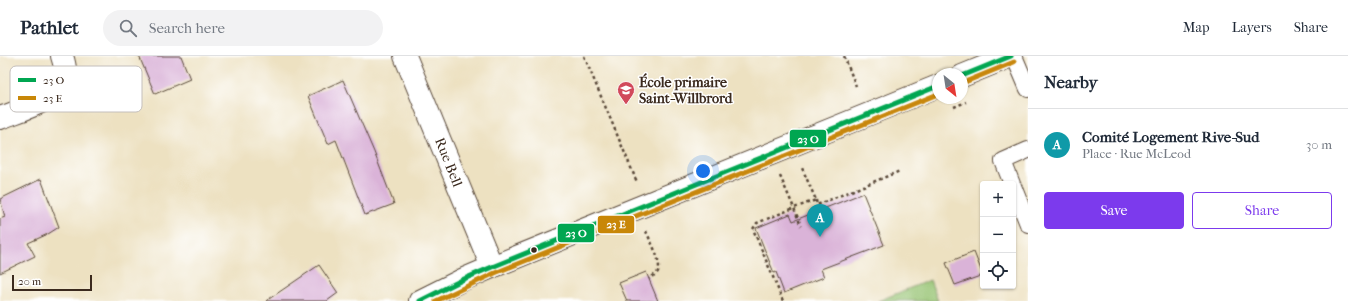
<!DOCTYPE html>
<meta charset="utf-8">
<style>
:root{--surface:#fff;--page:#f2f2f3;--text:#1f2937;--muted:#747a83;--line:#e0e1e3;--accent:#7c3aed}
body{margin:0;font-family:"IM FELL French Canon",serif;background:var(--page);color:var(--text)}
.controls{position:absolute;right:12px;bottom:12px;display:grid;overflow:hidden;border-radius:4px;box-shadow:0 1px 3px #0004}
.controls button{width:36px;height:36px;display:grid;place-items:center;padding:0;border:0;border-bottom:1px solid var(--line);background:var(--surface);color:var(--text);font:20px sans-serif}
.compass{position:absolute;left:932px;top:12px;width:36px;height:36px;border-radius:50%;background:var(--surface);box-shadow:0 1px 3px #0004;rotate:150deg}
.scale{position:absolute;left:12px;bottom:10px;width:80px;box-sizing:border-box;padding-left:4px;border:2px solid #3b2a1e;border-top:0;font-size:11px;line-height:14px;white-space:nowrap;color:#3b2a1e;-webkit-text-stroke:3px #fff;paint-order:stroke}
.you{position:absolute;left:703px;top:115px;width:14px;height:14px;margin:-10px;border:3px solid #fff;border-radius:50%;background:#1a73e8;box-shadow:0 0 0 6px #1a73e833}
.badge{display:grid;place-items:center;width:26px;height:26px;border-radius:50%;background:var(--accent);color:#fff;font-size:13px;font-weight:700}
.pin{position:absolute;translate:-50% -33px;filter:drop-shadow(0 1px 2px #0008)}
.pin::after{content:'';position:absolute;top:21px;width:14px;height:12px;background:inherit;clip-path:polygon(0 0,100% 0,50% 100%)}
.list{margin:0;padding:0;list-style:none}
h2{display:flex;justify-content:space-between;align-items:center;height:52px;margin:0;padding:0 16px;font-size:17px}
h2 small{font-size:13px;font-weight:400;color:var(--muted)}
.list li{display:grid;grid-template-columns:26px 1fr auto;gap:12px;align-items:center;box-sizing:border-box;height:72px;padding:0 16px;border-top:1px solid var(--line)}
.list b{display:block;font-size:15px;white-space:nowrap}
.list p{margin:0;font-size:13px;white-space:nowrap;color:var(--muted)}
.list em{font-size:13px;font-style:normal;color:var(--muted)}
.actions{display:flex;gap:8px;padding:12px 16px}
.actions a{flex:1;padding:9px 0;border:1px solid var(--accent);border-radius:4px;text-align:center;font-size:14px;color:var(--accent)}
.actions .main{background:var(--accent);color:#fff}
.icon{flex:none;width:22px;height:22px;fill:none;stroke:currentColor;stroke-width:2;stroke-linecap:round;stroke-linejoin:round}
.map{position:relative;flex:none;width:1028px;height:245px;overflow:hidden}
header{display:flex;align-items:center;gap:24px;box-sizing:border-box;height:56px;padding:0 20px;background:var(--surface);border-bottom:1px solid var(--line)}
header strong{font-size:19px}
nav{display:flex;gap:22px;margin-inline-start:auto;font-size:14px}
.search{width:280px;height:36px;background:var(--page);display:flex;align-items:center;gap:10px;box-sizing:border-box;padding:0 14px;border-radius:22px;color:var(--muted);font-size:15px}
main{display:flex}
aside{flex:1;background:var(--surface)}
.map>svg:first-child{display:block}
</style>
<header>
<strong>Pathlet</strong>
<div class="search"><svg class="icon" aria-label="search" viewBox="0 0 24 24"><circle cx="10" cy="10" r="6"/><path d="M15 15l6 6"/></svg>Search here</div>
<nav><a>Map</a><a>Layers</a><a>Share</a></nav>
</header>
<main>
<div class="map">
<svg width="1028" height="245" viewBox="0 0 1028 245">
<rect width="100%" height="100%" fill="#fff"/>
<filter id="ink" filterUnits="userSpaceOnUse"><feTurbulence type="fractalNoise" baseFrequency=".025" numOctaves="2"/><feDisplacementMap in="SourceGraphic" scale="8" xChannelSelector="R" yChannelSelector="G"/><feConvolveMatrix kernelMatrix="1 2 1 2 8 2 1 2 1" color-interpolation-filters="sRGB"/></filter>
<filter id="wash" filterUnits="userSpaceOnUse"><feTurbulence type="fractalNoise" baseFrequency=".012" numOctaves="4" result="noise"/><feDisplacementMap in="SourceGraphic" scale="16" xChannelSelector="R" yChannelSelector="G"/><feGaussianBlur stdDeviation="0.9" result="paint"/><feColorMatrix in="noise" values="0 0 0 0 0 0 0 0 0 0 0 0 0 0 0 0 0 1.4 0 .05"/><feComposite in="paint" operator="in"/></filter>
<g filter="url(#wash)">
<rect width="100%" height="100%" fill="#ede1c1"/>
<path fill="#94c270" stroke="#687647" d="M 930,224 L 938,245 L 878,245 Z"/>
<g id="blocks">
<path fill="#dab3d8" d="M 139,0 L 181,0 L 190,23 L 155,38 Z
M 343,24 L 374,96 L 394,148 L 365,159 L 336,84 L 328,88 L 308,40 Z
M 41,123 L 59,171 L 48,178 L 28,187 L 35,200 L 0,217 L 0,163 L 5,161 L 0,143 Z
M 863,137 L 884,189 L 821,213 L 824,221 L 784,237 L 776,216 L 774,217 L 756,172 L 790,158 L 793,165 Z
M 974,196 L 983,219 L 955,229 L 946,207 Z
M 319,209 L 338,237 L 327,245 L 266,245 Z
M 646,216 L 658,245 L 627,245 L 619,227 Z"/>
</g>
</g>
<g filter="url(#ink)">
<use href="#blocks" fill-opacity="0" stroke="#564536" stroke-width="1"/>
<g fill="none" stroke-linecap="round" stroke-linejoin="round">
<defs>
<path id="lane" d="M 1014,0 L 1028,33
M 1012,128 L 1003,105 L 1028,94
M 1013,130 L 1028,168"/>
<path id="street" d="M 0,62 C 20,54 62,44 65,19 C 66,13 64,6 62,0"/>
<path id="secondary" d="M 405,0 L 492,211
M 962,20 L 1011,0
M 420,245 L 464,223 L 492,211 L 938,30"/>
</defs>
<use href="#lane" stroke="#564536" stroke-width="18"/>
<use href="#street" stroke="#564536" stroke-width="24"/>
<use href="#secondary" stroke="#564536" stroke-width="24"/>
<path stroke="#564536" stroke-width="2.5" stroke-dasharray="3 3" stroke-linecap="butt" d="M 584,0 L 637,126
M 844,0 L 856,30
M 954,51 L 966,46
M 780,120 L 794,152 L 816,144 L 802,112
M 816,144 L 817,149 L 900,115
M 646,175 C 650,185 664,208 657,217 C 655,219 651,221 649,223
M 783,245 L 753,173 L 757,167 L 794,152 L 801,170"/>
<use href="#lane" stroke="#fff" stroke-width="16"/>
<use href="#street" stroke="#fff" stroke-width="22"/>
<use href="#secondary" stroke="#fff" stroke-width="22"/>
<defs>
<path id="bus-1" d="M 962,20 L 1011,0
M 420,245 L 464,223 L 492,211 L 938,30"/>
<path id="bus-2" d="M 965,26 L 1014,6
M 436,245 L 495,217 L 938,38"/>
</defs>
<use href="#bus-1" stroke="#fff" stroke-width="8"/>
<use href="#bus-2" stroke="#fff" stroke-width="8"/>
<use href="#bus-1" stroke="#00a651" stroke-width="5"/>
<use href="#bus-2" stroke="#c88708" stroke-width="5"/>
</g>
</g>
<defs>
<symbol id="school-pin" viewBox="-11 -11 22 30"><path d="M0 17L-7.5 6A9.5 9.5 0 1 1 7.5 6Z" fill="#d1495b" stroke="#fff"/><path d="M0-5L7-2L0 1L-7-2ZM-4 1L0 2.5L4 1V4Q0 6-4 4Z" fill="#fff"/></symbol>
</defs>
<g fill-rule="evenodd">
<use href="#school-pin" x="616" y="24" width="20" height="27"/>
</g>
<circle fill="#3b2a1e" stroke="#fff" stroke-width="1.5" cx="534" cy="194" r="3.5"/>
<g text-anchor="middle" stroke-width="3" stroke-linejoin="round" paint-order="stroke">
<g font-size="14" font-weight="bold" fill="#3b2a1e" stroke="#fff" text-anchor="start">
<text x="639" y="31">École primaire<tspan x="639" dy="16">Saint-Willbrord</tspan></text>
</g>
<g font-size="14" fill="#3b2a1e" stroke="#fff">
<text transform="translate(449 106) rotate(68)" y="5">Rue Bell</text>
</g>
</g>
<rect x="10" y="10" width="132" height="46" rx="6" fill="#fff" stroke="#c4bfbc" stroke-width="1"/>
<rect x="18" y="22" width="18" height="4" fill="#00a651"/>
<rect x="18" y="40" width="18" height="4" fill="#c88708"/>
<g font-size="11" fill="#3b2a1e">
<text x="43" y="28">23 O</text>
<text x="43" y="46">23 E</text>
</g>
<g stroke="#fff" stroke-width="1.5">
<rect x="789" y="73" width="38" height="19" rx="4" fill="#00a651"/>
<rect x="597" y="159" width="38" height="19" rx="4" fill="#c88708"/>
<rect x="557" y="167" width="38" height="20" rx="4" fill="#00a651"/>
</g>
<g font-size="11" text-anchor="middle" font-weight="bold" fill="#fff">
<text x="808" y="87">23 O</text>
<text x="616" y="172">23 E</text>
<text x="576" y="181">23 O</text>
</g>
</svg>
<div class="controls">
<button>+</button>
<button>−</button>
<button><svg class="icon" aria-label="locate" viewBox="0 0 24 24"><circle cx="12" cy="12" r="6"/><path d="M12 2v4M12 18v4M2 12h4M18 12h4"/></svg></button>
</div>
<svg class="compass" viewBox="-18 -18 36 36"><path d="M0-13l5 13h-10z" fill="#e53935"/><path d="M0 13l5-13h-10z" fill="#747a83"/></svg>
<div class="scale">20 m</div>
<div class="you"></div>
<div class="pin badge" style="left:820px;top:181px;background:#0f9aa8">A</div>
</div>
<aside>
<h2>Nearby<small></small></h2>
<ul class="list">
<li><span class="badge" style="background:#0f9aa8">A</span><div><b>Comité Logement Rive-Sud</b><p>Place · Rue McLeod</p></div><em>30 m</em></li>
</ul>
<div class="actions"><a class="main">Save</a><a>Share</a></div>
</aside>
</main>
